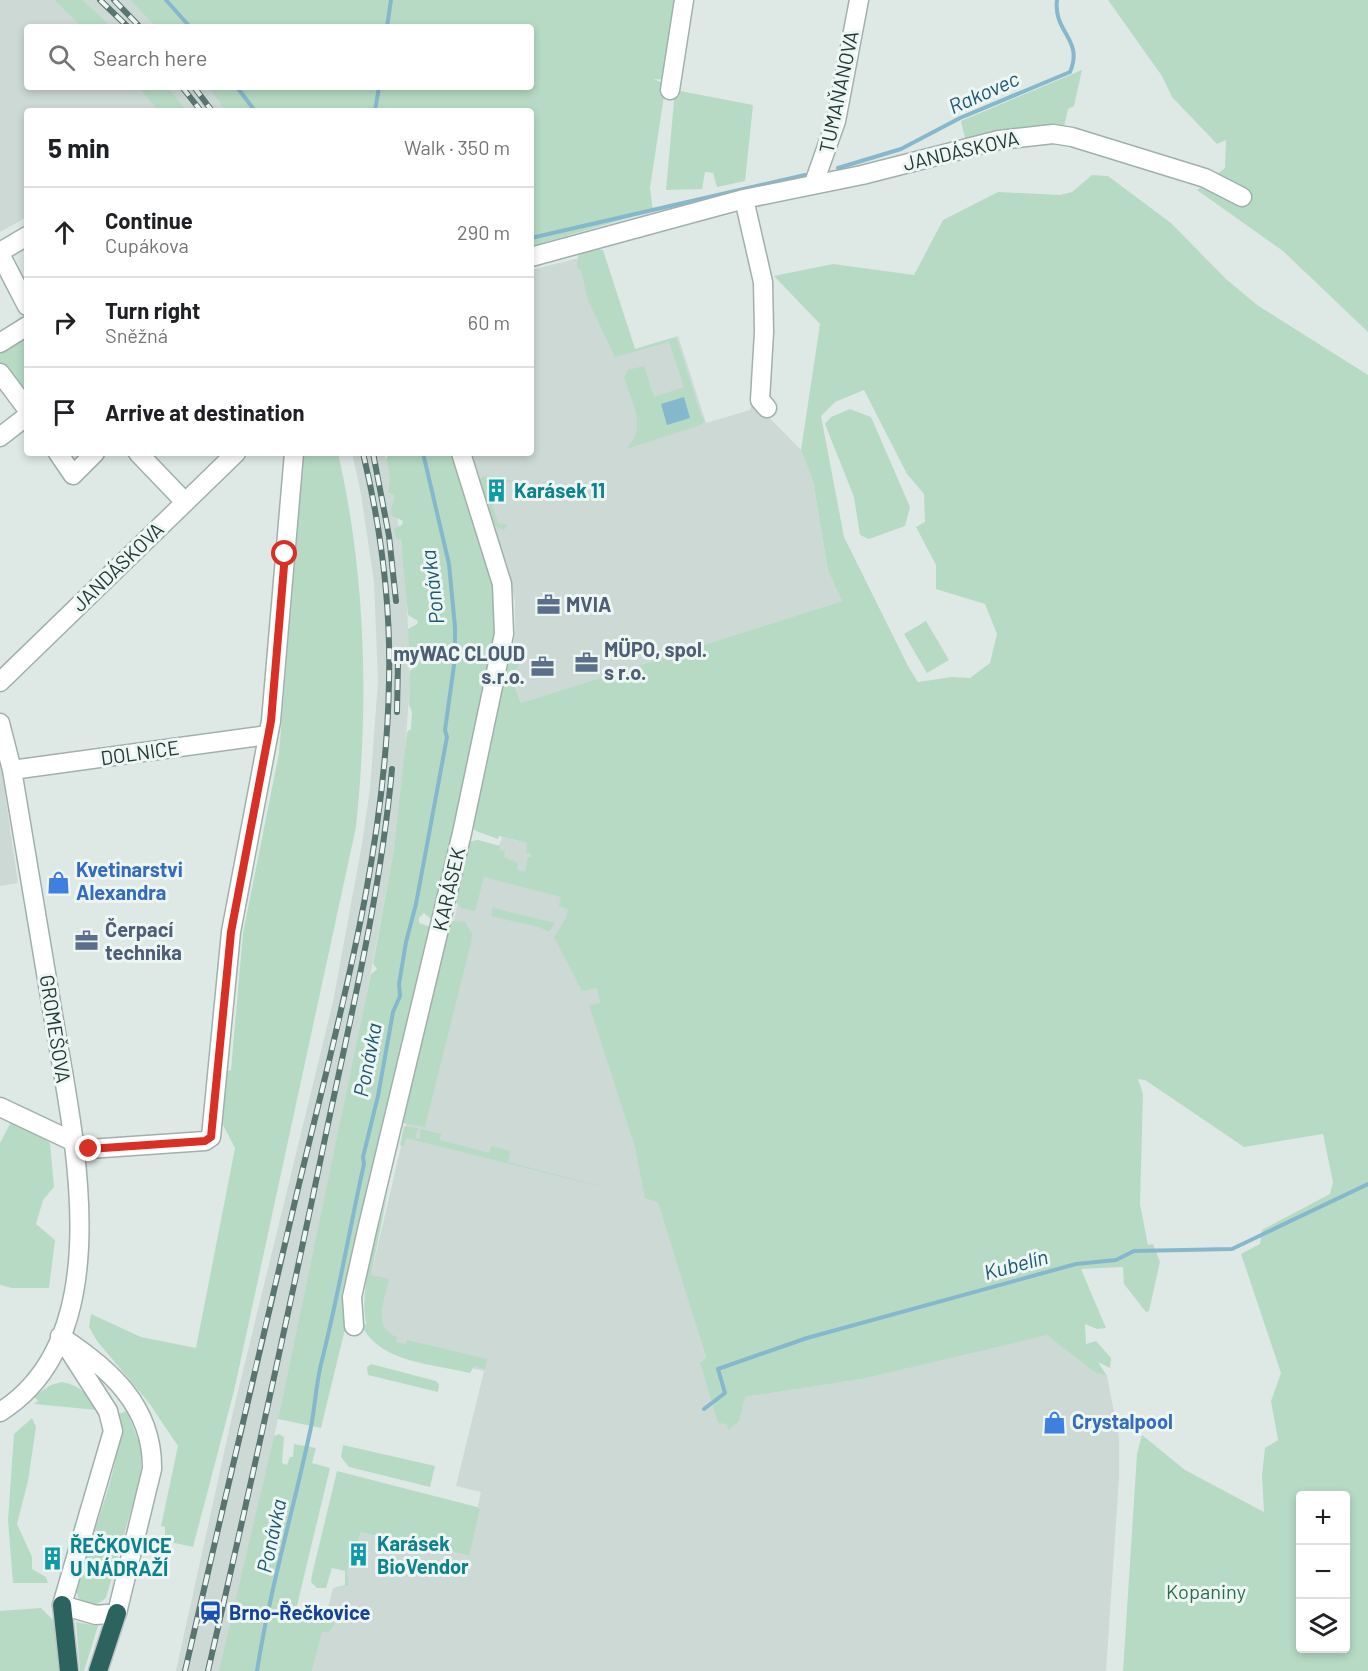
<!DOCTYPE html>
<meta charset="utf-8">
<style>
:root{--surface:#fff;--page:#f2f2f2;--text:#202124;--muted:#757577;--line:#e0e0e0}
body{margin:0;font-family:Barlow,sans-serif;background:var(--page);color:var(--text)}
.controls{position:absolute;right:18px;bottom:18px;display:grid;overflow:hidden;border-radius:6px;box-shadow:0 3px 9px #0003}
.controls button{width:54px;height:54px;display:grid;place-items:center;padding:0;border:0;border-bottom:2px solid var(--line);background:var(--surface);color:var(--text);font:30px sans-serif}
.stop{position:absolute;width:18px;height:18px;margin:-14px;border:4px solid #d93025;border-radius:50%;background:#fff}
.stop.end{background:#d93025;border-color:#fff;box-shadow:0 2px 6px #0008}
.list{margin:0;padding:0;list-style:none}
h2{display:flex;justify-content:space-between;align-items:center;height:78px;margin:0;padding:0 24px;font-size:26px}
h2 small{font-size:20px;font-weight:400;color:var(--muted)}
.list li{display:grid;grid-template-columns:39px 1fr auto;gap:18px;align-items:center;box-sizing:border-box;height:90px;padding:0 24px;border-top:2px solid var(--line)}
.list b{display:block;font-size:22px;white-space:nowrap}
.list p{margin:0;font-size:20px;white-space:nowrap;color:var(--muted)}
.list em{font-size:20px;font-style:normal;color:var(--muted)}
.icon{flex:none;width:33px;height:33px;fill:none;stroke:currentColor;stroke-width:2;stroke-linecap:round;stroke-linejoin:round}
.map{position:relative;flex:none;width:1368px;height:1671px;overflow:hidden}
.search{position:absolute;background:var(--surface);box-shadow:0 3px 9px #0003;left:24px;top:24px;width:510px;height:66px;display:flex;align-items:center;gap:15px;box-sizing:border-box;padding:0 21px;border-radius:6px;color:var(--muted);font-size:22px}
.panel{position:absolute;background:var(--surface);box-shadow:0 3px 9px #0003;left:24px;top:108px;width:510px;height:348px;border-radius:6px}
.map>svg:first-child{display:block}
</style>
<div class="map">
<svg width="1368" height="1671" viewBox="0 0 1368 1671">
<rect width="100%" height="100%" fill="#dee9e6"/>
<path fill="#ccd9d5" d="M 0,0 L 54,0 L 82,27 L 27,27 L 27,87 L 138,87 L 158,111 L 27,111 L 27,217 L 0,232 Z
M 83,0 L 130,0 L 156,27 L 112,27 Z
M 168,87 L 208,87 L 226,111 L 187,111 Z
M 603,252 L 635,349 L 678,336 L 706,423 L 750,410 L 752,400 L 801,450 L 813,481 L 828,571 L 842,601 L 521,703 L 511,672 L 515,633 L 515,603 L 510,575 L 470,453 L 531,453 L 531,270 Z
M 352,453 L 384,453 L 393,488 L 406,579 L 410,682 L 402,793 L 394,849 L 364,1009 L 278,1419 L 220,1671 L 176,1671 L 233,1412 L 333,1002 L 362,844 L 370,789 L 378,681 L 374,582 L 361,494 Z
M 0,759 L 18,883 L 0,886 Z
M 502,837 L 541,846 L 532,884 L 566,893 L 570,902 L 706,1359 L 700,1361 L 745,1397 L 862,1379 L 1047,1334 L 1094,1372 L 1107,1376 L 1119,1437 L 1119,1478 L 1106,1671 L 312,1671 L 333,1588 L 349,1586 L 347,1570 L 361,1532 L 384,1538 L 385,1535 L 468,1556 L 480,1511 L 477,1510 L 481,1492 L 456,1486 L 484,1371 L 405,1353 L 381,1334 L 371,1275 L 472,842 L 479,840 L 499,846 Z"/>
<path fill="#b7dac5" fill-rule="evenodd" d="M 54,0 L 83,0 L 112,27 L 82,27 Z
M 130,0 L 677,0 L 666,80 L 654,79 L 664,84 L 665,89 L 650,188 L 653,211 L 531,246 L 531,111 L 226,111 L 208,87 L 531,87 L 531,27 L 156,27 Z
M 1108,0 L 1368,0 L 1368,332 L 1283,251 L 1197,190 L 1225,168 L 1226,140 L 1217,144 L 1172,97 L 1162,76 Z
M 1082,70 L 1074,106 L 1068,109 L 1064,127 L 966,142 L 961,121 Z
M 138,87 L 168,87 L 187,111 L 158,111 Z
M 675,90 L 753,105 L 745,181 L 717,187 L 713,173 L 705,172 L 702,189 L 666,190 Z
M 1092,175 L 1108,176 L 1171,223 L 1226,279 L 1257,305 L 1368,375 L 1368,1671 L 1123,1671 L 1137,1454 L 1142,1435 L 1185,1470 L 1264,1512 L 1262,1475 L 1265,1448 L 1278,1440 L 1271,1401 L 1281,1373 L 1241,1254 L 1260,1244 L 1262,1230 L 1330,1194 L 1333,1182 L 1323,1134 L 1244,1147 L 1145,1080 L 1138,1079 L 1143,1094 L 1140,1204 L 1148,1245 L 1153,1244 L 1160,1262 L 1149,1311 L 1146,1312 L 1124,1284 L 1123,1267 L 1081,1269 L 1106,1328 L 1097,1329 L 1085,1324 L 1086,1344 L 1096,1341 L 1111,1358 L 1110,1368 L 1098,1362 L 1107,1376 L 1094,1372 L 1047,1335 L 862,1379 L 745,1397 L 739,1421 L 729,1430 L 726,1424 L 718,1423 L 700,1362 L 706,1358 L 658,1202 L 645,1198 L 635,1147 L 589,1005 L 600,1003 L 596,988 L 582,991 L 554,937 L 566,918 L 568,909 L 559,906 L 561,897 L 484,877 L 475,911 L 461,908 L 452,897 L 465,843 L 477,840 L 500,846 L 499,850 L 505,851 L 504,857 L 518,863 L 517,870 L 525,872 L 528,857 L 531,857 L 531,854 L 526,853 L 527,843 L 499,836 L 498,839 L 476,831 L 470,824 L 506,660 L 517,661 L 519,666 L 511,675 L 521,703 L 842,601 L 828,571 L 813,481 L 801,450 L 820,324 L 774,276 L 833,264 L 914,275 L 943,220 L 998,192 L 1060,195 L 1072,192 ZM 864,390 L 907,474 L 924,494 L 925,522 L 916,527 L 936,565 L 936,589 L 985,604 L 997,634 L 990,663 L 970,678 L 952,677 L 918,682 L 909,668 L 844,537 L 821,416 L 835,402 ZM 1300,1496 L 1346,1496 L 1346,1648 L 1300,1648 Z
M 589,248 L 603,250 L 635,349 L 676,337 L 701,415 L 705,421 L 701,425 L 626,449 C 648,428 632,403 624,378 L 628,370 L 644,366 L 654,397 L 684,387 L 669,342 L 615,357 L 588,300 L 581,270 L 577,268 L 579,250 Z
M 27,335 L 27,401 L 0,365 L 0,352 Z
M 850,409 L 871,417 L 910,507 L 905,526 L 869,539 L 860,535 L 854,497 L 825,424 L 831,417 Z
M 304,453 L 338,453 C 366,575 369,703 356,827 L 234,1391 L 193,1547 L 161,1540 L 161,1536 L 165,1536 L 165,1527 L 161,1526 L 178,1446 L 149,1403 L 97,1341 L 89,1327 L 91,1314 L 141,1337 L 196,1348 L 235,1148 L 221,1121 L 225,1072 L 231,1070 L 243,933 L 279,753 Z
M 390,453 L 454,453 L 492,575 L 497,637 L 433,921 L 424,913 L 419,918 L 419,923 L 431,927 L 346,1325 L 321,1428 L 278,1419 L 371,974 L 377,969 L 373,964 L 394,849 L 407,732 L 411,729 L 412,712 L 409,705 L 410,671 L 414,668 L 415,663 L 409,662 L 408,629 L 417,624 L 418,621 L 408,615 L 401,540 L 396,538 L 394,528 L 402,525 L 403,521 L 391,515 C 390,506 395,504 394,495 L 388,492 L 390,478 L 386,459 Z
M 483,476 L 514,481 L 491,487 L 493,496 L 490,497 L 498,523 L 507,525 L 504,530 L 489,523 L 478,482 Z
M 926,621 L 949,660 L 927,673 L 904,634 Z
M 493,908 L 555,923 L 549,932 L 539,927 L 491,916 Z
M 452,921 L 465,922 L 472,934 L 471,943 L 425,1127 L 402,1123 L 446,924 Z
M 13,1118 L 50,1143 L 54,1187 L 43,1200 L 36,1224 L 55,1240 L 49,1288 L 12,1288 L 0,1285 L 0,1143 Z
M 404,1126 L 418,1128 L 415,1138 L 420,1139 L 420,1129 L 441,1134 L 440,1140 L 489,1153 L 491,1146 L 510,1151 L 508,1162 L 627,1193 L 406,1138 L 404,1146 L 400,1145 Z
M 389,1186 L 371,1275 L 389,1279 C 385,1299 371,1328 397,1337 L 396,1342 L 406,1344 L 407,1340 L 487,1359 L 485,1369 L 474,1366 L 470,1373 C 434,1364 380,1363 362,1326 L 366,1324 C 358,1286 380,1225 389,1186 Z
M 371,1364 L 436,1381 L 439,1384 L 438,1392 L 368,1375 L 367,1367 Z
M 62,1382 C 80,1385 88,1395 97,1410 L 34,1404 L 38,1401 L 34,1396 L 51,1385 Z
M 127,1411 L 141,1447 L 141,1475 L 106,1598 L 93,1607 L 80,1604 L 75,1586 C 88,1546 128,1451 118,1414 Z
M 32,1418 L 36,1427 L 28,1481 L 17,1524 L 32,1557 L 32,1569 L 46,1577 L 48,1583 L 13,1583 L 8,1520 L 14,1434 Z
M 279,1434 L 284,1437 L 282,1463 L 287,1465 L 290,1457 L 293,1457 L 294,1444 L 316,1448 L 312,1463 L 330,1468 L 295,1614 L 303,1616 L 311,1607 L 326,1609 L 326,1617 L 333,1619 L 334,1625 L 329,1632 L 322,1632 L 312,1671 L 219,1671 L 274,1436 Z
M 343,1445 L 435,1466 L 430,1487 L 349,1467 L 341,1457 Z
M 337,1471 L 477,1507 L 480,1510 L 469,1556 L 385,1535 L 384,1538 L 361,1532 L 347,1570 L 349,1586 L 333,1588 L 345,1585 L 345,1571 L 332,1568 L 326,1588 L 317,1588 L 311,1582 L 312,1575 Z
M 41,1608 L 57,1624 L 62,1671 L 0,1671 L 0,1611 Z
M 76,1622 L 98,1626 L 84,1671 L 80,1671 Z"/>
<path fill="#86b8cd" d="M 684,397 L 690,418 L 667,425 L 661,404 Z"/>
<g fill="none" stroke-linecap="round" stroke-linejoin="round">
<path stroke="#86b8cd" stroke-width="4" d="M 166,0 L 190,27
M 387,27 L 391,0
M 237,87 L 255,111
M 375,111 L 379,87
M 838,168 L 901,149 L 960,118 L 1070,72 C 1084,39 1053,33 1057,0
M 531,238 L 805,175
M 704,1409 L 725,1393 L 718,1369 L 807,1338 L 1076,1264 L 1116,1260 L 1134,1251 L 1232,1249 L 1368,1184
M 257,1671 C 270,1588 294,1508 311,1427 C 315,1406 316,1385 321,1364 C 338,1298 349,1231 364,1164 L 363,1157 L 378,1096 L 393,1012 L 400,996 L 399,984 L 406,942 L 416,904 L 447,737 L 445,730 L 455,658 L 455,627 L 449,564 L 423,453"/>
<defs>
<path id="minor" d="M 670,90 L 684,0
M 814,183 L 836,121 L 859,0
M 744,199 L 763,282 L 764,332 L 760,400 L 767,408
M 0,252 L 27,236
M 0,254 L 27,306
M 531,257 L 744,199 L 862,175 L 999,140 L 1053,134 L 1072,137 L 1205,178 L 1242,197
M 0,343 L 27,326
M 0,373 L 27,409
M 0,437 L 27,416
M 58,453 L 73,475 L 95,453
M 138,453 L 185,502
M 0,682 L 236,453
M 0,723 L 12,770 C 25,848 38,926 51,1003 C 70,1121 125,1334 0,1412
M 12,770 L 268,735
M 0,1107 L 89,1149 L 205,1141 L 211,1137 L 231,932 L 271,721 L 294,453
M 354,1326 L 352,1297 L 367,1230 L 462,833 L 504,634 L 502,584 L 461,453
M 60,1336 C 109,1368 153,1406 152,1469 L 117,1613 L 96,1615 L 62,1605 L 113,1431 L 108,1411 Z"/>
<path id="highway" d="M 62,1605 L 69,1671
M 98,1671 L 117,1613"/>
</defs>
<use href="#minor" stroke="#a1b0ad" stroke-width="21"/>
<use href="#highway" stroke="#bcc3c2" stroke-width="21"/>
<use href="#minor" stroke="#fff" stroke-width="18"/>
<use href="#highway" stroke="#2d635f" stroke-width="18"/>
<defs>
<path id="rail" d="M 100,0 L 128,27
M 114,0 L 140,27
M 182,87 L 201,111
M 194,87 L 212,111
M 373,453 L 389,536 L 396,601
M 397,712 L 398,661
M 185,1671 C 222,1513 258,1355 296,1197 C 336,1028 386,856 389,682 C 391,605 381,528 363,453
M 208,1671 C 250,1489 290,1307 328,1124 C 353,1007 381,889 392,769"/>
</defs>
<use href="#rail" stroke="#5a7470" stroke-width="6"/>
<use href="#rail" stroke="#eef6f3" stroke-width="4" stroke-dasharray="11" stroke-linecap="butt"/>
</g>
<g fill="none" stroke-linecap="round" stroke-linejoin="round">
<path stroke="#d93025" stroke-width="8" d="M 89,1149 L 205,1141 L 211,1137 L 231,932 L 271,721 L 285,554"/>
</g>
<defs>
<symbol id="building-bare" viewBox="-9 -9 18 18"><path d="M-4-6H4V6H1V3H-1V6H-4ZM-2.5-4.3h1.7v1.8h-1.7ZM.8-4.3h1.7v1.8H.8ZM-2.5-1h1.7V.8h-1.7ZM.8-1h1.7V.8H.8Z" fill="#0f9aa8" stroke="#eef6f3" stroke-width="2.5" paint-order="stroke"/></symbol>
<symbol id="office-bare" viewBox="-9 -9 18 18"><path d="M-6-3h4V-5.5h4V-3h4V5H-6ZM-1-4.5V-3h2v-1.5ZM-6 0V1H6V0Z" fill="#5c6f8a" stroke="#eef6f3" stroke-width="2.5" paint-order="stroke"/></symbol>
<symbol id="shop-bare" viewBox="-9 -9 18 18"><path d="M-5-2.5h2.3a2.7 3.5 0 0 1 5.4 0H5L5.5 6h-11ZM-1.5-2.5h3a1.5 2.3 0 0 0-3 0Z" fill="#3f7fe0" stroke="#eef6f3" stroke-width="2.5" paint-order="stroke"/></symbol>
<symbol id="station-bare" viewBox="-9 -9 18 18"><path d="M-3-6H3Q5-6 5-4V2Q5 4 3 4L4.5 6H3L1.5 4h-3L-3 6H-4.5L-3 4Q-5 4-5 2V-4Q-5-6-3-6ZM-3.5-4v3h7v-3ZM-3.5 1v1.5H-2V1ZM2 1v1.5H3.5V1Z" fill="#1a4fb4" stroke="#eef6f3" stroke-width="2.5" paint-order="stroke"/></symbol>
</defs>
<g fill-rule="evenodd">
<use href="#building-bare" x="480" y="474" width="33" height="33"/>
<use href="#office-bare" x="532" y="588" width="33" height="33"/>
<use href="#office-bare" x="570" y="646" width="33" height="33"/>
<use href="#office-bare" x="526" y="650" width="33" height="33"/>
<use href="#shop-bare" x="42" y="866" width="33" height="33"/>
<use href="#office-bare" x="70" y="924" width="33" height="33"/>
<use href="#shop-bare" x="1038" y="1406" width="33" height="33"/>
<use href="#building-bare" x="342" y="1538" width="33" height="33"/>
<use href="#building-bare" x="36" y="1542" width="33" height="33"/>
<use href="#station-bare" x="194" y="1596" width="33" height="33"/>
</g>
<g text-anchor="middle" stroke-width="6" stroke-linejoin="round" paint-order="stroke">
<g font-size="20" fill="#203835" stroke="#eef6f3">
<text transform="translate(839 92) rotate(-78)" y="7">TUMAŇANOVA</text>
<text transform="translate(961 151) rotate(-13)" y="7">JANDÁSKOVA</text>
<text transform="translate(118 567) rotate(-44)" y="7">JANDÁSKOVA</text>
<text transform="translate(140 753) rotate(-8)" y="7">DOLNICE</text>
<text transform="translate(449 889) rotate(-77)" y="7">KARÁSEK</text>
<text transform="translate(55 1029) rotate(81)" y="7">GROMEŠOVA</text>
</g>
<g font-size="20" font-weight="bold" fill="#0d838f" stroke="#eef6f3" text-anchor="start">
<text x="514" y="498">Karásek 11</text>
<text x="377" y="1551">Karásek<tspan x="377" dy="23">BioVendor</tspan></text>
<text x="70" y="1553">ŘEČKOVICE<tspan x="70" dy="23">U NÁDRAŽÍ</tspan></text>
</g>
<g font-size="20" font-weight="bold" fill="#4e5e75" stroke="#eef6f3" text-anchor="start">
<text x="566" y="612">MVIA</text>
<text x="604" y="657">MÜPO, spol.<tspan x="604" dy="23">s r.o.</tspan></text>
<text x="525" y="661" text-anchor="end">myWAC CLOUD<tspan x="525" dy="23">s.r.o.</tspan></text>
<text x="105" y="937">Čerpací<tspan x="105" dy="23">technika</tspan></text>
</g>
<g font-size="20" font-weight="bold" fill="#366cbe" stroke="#eef6f3" text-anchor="start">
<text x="76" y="877">Kvetinarstvi<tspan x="76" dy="23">Alexandra</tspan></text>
<text x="1072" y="1429">Crystalpool</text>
</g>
<g font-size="20" fill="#2c6d4e" stroke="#eef6f3">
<text x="1206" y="1599">Kopaniny</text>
</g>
<g font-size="20" font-weight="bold" fill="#164399" stroke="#eef6f3" text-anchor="start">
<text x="229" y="1620">Brno-Řečkovice</text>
</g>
<g font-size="21" font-style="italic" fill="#1d5771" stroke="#eef6f3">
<text transform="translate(984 93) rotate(-24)" y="7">Rakovec</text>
<text transform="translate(433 587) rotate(-97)" y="7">Ponávka</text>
<text transform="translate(368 1060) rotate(-79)" y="7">Ponávka</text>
<text transform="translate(1016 1265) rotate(-15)" y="7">Kubelín</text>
<text transform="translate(272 1536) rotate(-78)" y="7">Ponávka</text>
</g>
</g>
</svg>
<div class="controls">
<button>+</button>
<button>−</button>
<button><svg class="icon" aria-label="layers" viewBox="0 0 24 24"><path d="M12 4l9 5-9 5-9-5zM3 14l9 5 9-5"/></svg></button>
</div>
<div class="stop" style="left:285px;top:554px"></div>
<div class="stop end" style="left:89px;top:1149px"></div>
<div class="search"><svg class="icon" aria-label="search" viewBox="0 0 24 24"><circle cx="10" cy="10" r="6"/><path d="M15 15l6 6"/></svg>Search here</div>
<section class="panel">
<h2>5 min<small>Walk · 350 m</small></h2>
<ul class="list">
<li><svg class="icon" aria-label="ahead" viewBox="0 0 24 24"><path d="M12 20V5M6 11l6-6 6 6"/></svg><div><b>Continue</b><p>Cupákova</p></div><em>290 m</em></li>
<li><svg class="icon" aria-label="right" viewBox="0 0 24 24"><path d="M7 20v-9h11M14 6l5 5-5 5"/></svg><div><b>Turn right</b><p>Sněžná</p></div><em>60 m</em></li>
<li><svg class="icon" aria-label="arrive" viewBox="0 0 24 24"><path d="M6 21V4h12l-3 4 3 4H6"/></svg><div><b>Arrive at destination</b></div></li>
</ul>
</section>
</div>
